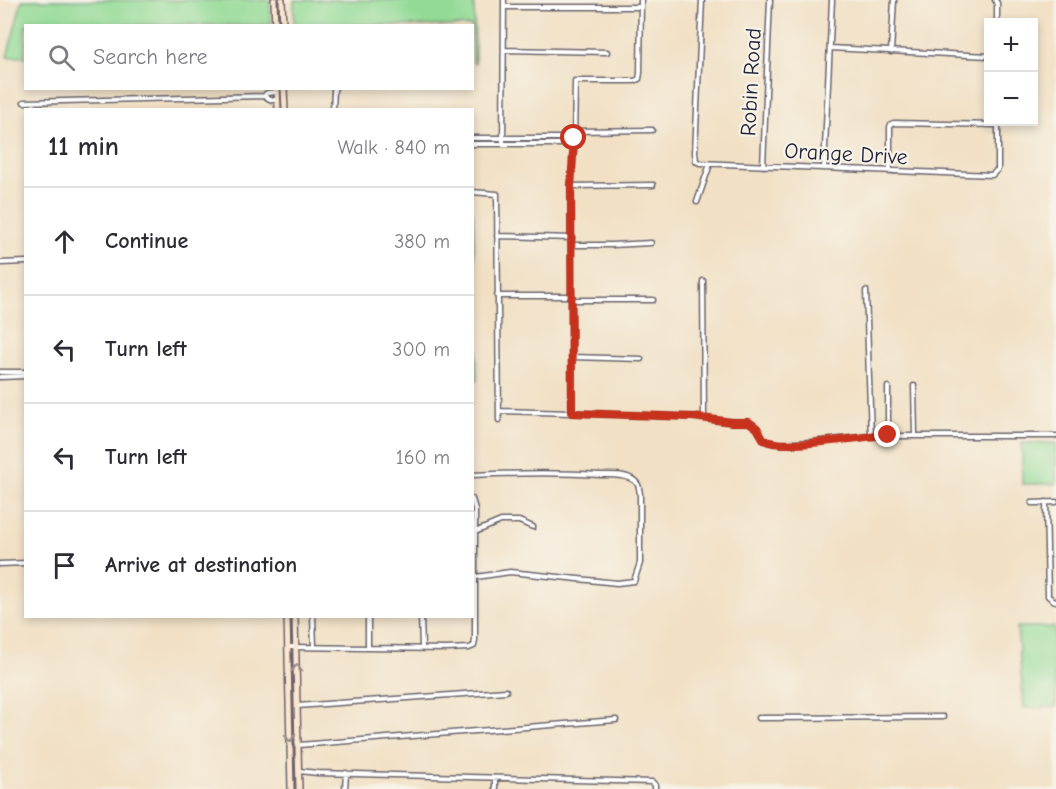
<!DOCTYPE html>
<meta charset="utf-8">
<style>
:root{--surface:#fff;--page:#f2f2f3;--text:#2b2b33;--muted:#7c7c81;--line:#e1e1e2}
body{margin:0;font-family:"Comic Neue",sans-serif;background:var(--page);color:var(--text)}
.controls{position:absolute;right:18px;top:18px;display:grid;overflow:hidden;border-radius:0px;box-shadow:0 3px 9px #0003}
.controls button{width:54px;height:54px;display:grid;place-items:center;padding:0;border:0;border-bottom:2px solid var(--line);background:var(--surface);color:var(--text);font:30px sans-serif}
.stop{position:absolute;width:18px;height:18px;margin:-14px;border:4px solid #c8321e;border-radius:50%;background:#fff}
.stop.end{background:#c8321e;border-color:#fff;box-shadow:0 2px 6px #0008}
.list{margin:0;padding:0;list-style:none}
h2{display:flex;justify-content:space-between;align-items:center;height:78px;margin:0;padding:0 24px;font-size:26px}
h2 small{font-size:20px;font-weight:400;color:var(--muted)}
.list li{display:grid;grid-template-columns:39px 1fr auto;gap:18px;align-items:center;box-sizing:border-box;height:108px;padding:0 24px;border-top:2px solid var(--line)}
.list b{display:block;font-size:22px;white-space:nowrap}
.list em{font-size:20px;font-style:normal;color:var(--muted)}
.icon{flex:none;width:33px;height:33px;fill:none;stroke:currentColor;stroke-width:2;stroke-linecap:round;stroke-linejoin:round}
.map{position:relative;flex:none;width:1056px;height:789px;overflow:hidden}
.search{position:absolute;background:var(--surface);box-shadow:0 3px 9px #0003;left:24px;top:24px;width:450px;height:66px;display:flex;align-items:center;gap:15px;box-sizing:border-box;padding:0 21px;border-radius:0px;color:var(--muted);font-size:22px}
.panel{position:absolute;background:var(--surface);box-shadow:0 3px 9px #0003;left:24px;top:108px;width:450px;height:510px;border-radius:0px}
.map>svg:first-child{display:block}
</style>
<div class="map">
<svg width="1056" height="789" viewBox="0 0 1056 789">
<rect width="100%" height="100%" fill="#f7f3e8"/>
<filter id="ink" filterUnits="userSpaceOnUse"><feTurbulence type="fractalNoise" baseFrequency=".0167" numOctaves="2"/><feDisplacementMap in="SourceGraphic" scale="12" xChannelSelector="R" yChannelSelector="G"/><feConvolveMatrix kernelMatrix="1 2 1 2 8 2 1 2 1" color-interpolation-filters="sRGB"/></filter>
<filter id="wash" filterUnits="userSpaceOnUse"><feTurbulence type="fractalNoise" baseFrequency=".008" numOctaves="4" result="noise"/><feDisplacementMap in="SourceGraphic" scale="24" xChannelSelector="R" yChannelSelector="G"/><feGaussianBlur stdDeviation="1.35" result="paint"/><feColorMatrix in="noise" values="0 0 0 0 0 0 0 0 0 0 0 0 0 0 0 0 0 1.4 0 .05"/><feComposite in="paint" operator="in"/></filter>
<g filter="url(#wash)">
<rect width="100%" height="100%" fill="#f1e0c4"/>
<path fill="#92da95" stroke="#5a7e68" stroke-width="1.5" d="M 22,0 L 270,0 L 271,25 L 26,26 L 25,57 L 7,57 Z
M 294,0 L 474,0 L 475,63 L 473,63 L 472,26 L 294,25 Z
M 473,212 L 477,380 L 472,380 Z
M 1022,443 L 1056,443 L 1056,484 L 1022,484 Z
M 1017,627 L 1054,627 L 1056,707 L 1024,708 Z"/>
</g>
<g filter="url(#ink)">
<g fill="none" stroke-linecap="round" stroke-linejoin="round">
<defs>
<path id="street" d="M 641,0 L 640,73 L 639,79 L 634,81 L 575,81 L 574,144 L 571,186 L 572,413 L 693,417 L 732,422 L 749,422 L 757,428 L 764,440 L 769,442 L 780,444 L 812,442 L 871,436 L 1056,436
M 702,0 L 695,152 L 696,161 L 700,163 L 992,175 L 998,169 L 998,122
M 995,0 L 997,3 L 997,22
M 504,7 L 641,7
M 830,48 L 988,56
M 504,50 L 607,52
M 891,52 L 894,0
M 264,96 L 272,100 L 278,100
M 24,102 L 264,96 L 267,93 L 277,92
M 333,110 L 334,90 L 335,88
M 574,131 L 652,130
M 472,138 L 574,138
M 472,144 L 574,144
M 503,144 L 504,0
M 763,166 L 770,0
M 824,168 L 832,0
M 890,172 L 890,127 L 891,124 L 894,123 L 998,125
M 571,186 L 653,185
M 472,192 L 497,194 L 499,420
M 697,202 L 710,164
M 497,236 L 572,238
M 572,245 L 612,245 L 651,243
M 0,263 L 26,262
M 703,281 L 704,418
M 866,291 L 871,436
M 497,296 L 572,296
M 572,300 L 653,300
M 572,357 L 641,359
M 0,372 L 26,372
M 0,377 L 26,376
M 914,386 L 915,435
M 888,387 L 888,435
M 499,411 L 572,413
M 472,475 C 515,473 557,472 600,475 C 610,475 623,474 632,479 C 639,483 639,487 640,494 L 640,563 L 634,581 L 617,583 L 510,572 L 476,577
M 1046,502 L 1048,596 L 1053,600 L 1056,601
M 1032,503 L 1056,502
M 475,532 L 501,521 L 519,521 L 533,527
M 0,564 L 26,563
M 313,616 L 314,647
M 368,616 L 368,648
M 421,616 L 422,648
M 288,647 L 446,649 L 469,648 L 474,646 L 475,640 L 475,509 L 472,499
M 297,706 L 506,691
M 759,718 L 943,717
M 299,745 L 616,720
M 299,771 L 318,773 L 652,782 L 655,785 L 655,789
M 345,789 L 346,773
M 495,789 L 495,778"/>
<path id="secondary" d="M 274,0 L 275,26
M 282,0 L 283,26
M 277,88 L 278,110
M 284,88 L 285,110
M 287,616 L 291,789
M 295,616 L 299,789"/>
</defs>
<use href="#street" stroke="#6a646b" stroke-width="7"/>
<use href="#secondary" stroke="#6a646b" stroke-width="8"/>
<use href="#street" stroke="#fff" stroke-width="4"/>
<use href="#secondary" stroke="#fbe5cf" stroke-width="5"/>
</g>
<defs><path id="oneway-chevron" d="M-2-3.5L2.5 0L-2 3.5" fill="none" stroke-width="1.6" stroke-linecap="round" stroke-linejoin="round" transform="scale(1.5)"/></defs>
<g stroke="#998d8c">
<use href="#oneway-chevron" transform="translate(297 668) rotate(-90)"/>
<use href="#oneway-chevron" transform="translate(290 738) rotate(88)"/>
</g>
</g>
<g fill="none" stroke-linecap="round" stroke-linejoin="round" filter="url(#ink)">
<path stroke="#c8321e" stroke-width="8" d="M 574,138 L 571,186 L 572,413 L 693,417 L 732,422 L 749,422 L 757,428 L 764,440 C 783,451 861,436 888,435"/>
</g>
<g text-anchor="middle" stroke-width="4.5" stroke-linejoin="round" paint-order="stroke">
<g font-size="22" fill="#22223b" stroke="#f7f3e8">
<text transform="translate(750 82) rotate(-87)" y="8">Robin Road</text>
<text transform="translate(846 153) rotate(3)" y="8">Orange Drive</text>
</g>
</g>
</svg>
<div class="controls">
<button>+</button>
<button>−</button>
</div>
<div class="stop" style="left:574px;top:138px"></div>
<div class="stop end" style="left:888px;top:435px"></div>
<div class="search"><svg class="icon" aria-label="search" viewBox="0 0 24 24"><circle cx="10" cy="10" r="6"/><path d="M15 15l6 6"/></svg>Search here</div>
<section class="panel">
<h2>11 min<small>Walk · 840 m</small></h2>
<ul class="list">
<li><svg class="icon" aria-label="ahead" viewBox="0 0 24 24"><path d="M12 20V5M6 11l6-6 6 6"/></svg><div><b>Continue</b></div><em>380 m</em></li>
<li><svg class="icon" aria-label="left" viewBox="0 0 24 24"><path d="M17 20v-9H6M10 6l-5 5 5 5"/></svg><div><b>Turn left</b></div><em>300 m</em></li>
<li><svg class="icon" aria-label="left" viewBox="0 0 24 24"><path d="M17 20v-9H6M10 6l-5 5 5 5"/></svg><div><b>Turn left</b></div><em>160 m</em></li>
<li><svg class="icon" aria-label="arrive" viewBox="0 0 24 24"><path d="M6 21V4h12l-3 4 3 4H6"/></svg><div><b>Arrive at destination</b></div></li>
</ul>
</section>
</div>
